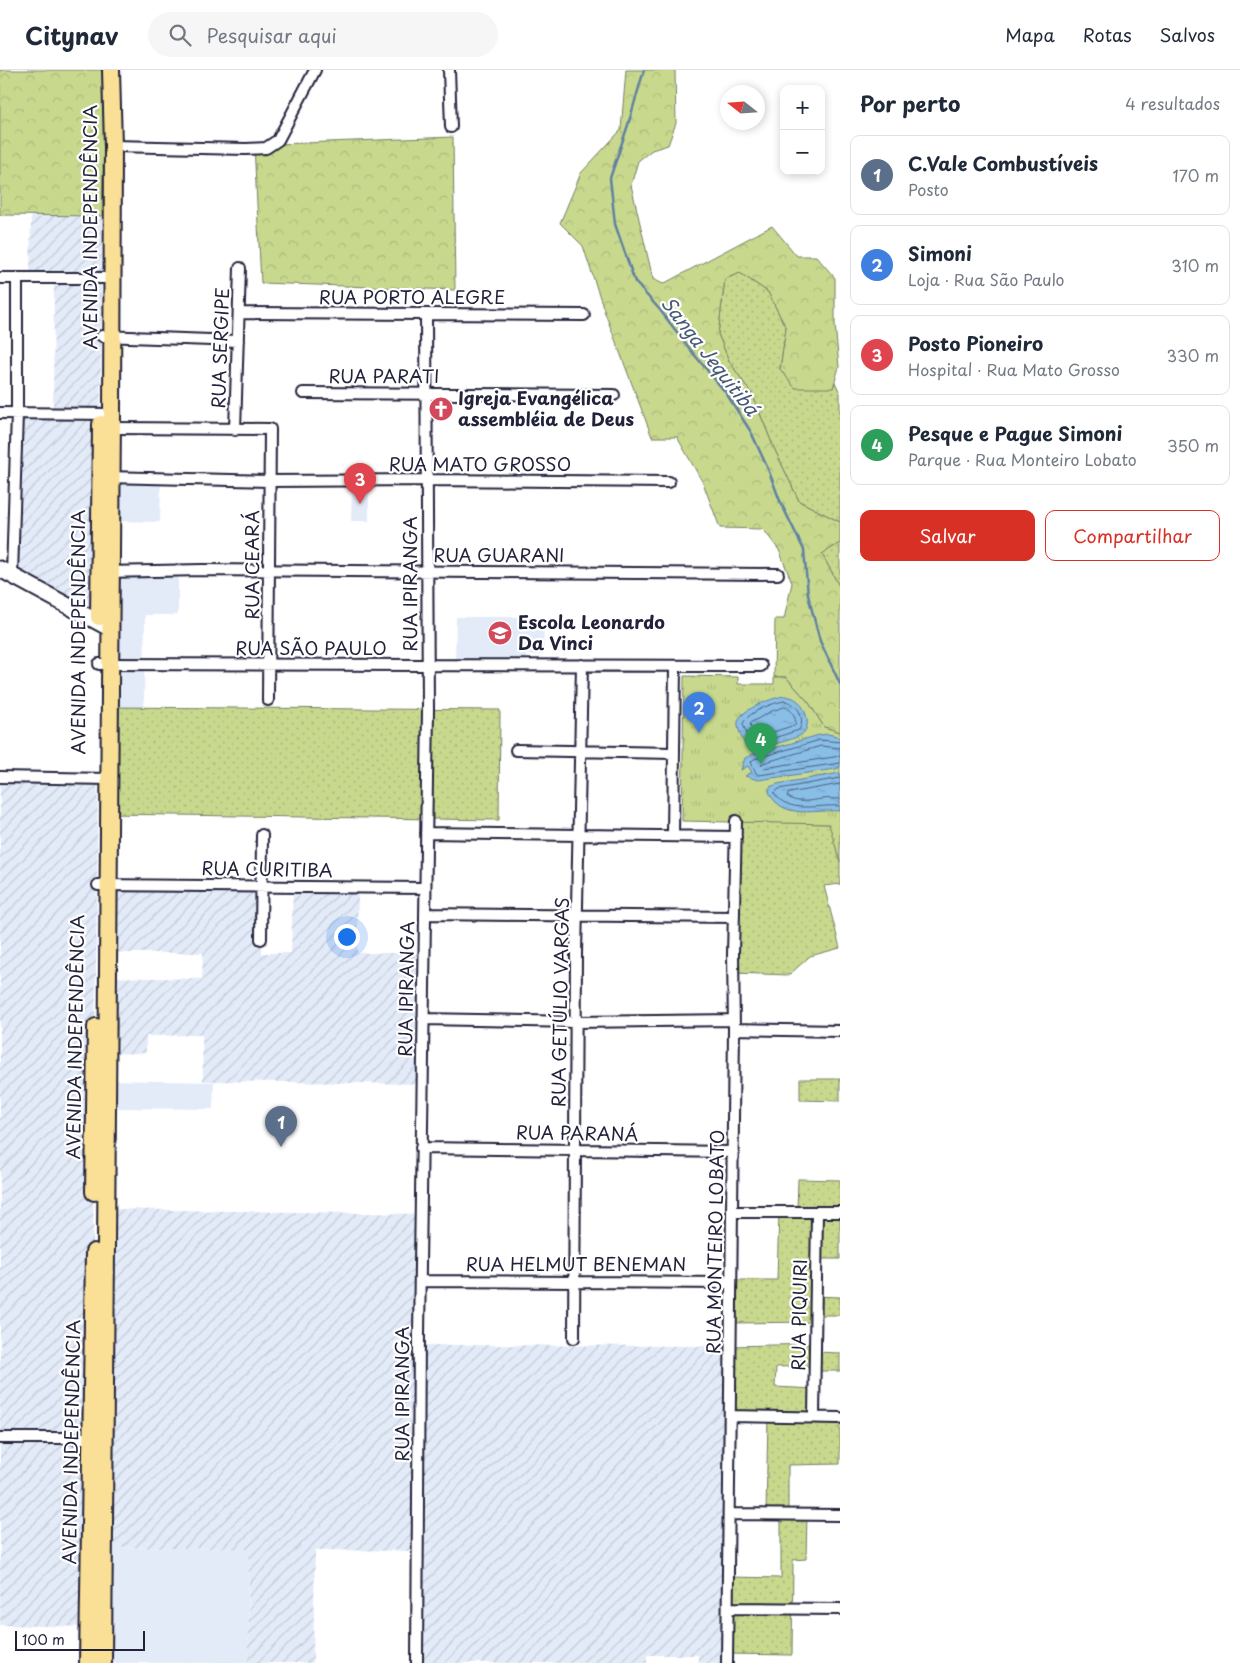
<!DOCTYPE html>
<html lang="pt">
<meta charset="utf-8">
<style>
:root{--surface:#fff;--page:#f6f6f7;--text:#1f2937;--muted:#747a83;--line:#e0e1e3;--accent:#d93025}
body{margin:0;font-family:"Playpen Sans",sans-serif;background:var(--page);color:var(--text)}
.controls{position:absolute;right:15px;top:15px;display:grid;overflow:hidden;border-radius:10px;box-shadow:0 2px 8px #0003}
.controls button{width:45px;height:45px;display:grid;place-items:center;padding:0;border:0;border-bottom:1px solid var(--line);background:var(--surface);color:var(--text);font:25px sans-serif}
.compass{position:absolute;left:720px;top:15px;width:45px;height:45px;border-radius:50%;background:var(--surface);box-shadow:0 2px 8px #0003;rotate:287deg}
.scale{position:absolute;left:15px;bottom:12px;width:130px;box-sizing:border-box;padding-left:5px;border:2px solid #22223b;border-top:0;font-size:14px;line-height:18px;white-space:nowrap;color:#22223b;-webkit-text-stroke:4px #fff;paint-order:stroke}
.you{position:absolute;left:346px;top:866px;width:18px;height:18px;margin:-12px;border:4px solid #fff;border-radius:50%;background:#1a73e8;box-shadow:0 0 0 8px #1a73e833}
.badge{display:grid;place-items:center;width:32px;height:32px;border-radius:50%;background:var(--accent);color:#fff;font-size:16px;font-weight:700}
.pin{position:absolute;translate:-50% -41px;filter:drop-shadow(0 1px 2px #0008)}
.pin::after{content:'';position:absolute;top:26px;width:18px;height:15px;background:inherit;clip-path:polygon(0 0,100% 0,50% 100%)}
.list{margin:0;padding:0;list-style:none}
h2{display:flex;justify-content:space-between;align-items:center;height:65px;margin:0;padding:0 20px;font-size:21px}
h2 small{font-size:16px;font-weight:400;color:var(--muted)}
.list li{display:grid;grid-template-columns:32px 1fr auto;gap:15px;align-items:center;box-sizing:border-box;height:80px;margin:0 10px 10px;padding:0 10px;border:1px solid var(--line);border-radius:10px}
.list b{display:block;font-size:19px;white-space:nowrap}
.list p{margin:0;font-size:16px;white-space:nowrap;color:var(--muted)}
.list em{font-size:16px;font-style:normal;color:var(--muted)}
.actions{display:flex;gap:10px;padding:15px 20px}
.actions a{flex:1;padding:11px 0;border:1px solid var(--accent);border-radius:10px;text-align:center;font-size:18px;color:var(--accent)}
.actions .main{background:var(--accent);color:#fff}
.icon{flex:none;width:28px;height:28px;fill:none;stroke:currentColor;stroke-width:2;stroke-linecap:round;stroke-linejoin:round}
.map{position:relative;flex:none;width:840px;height:1593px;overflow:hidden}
header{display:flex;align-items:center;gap:30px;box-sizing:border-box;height:70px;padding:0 25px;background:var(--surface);border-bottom:1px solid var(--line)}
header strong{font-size:24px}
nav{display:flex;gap:28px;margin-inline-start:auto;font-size:18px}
.search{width:350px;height:45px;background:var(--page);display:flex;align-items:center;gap:12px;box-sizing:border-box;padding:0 18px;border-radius:28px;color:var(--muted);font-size:19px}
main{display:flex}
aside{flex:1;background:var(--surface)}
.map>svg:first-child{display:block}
</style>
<header>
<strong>Citynav</strong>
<div class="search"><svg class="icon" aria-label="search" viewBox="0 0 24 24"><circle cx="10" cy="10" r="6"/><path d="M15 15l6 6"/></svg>Pesquisar aqui</div>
<nav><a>Mapa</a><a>Rotas</a><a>Salvos</a></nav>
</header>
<main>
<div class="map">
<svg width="840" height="1593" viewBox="0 0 840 1593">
<defs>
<pattern id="industrial-furrows" width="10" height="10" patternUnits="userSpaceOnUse" patternTransform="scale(1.25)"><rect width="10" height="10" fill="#e3ebf9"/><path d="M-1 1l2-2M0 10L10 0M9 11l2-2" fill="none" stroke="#c2c9d6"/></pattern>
<pattern id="grass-dots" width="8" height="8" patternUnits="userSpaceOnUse" patternTransform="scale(1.25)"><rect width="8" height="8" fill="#c8d98e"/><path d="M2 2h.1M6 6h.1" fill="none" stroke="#acba7b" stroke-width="1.8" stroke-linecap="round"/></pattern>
<pattern id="forest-crowns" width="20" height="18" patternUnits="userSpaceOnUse" patternTransform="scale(1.25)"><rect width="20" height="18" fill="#c8d98e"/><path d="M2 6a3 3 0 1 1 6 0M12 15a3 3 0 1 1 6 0" fill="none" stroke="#acba7b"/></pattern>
<pattern id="park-tufts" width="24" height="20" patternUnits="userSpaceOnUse" patternTransform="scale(1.25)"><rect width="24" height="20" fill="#c8d98e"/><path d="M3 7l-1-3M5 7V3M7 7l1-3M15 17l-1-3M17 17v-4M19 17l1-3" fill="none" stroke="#acba7b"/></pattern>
<pattern id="water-ripples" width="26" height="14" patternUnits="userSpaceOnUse" patternTransform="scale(1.25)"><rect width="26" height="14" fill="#89bee7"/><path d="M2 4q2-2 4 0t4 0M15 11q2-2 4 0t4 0" fill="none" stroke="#76a3c7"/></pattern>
</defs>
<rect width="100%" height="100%" fill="#fff"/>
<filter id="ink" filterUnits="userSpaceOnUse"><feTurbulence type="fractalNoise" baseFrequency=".02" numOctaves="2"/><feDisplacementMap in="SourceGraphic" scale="10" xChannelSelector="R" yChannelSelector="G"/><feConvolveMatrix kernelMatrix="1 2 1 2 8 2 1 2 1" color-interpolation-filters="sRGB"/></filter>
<g filter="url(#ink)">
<path fill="#e3ebf9" d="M 112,407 L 161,409 L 160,452 L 111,451 Z
M 369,415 L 369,451 L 351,451 L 352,416 Z
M 178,500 L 178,545 L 145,545 L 144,638 L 109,637 L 111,501 Z
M 456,547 L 544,547 L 543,585 L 526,585 L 525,596 L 455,596 Z
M 107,1010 L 214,1012 L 213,1039 L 107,1038 Z
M 104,1477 L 249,1479 L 248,1593 L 103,1593 Z"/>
<path fill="url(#industrial-furrows)" d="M 31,145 L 102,146 L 99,553 L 12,505 L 17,343 L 53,343 L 54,208 L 30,208 Z
M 0,707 L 98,709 L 89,1557 L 0,1555 Z
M 108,815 L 262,816 L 262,883 L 291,883 L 293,817 L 358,817 L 357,883 L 424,883 L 422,1014 L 203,1011 L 202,965 L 146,966 L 146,983 L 107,984 L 107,907 L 202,909 L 203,883 L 108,883 Z
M 105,1139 L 421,1144 L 419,1275 L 731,1276 L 727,1593 L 698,1593 L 698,1585 L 647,1585 L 647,1593 L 417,1593 L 418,1481 L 315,1480 L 313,1593 L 248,1593 L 249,1479 L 104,1477 Z"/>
<path fill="url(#grass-dots)" stroke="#757e64" d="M 740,203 L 768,222 L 786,258 L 780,299 L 833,318 L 835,312 L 840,323 L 840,452 L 799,431 L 773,376 L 753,326 L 729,291 L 718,264 L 725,209 Z
M 840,473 L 840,518 L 822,484 Z
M 109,637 L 500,640 L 499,750 L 109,744 Z
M 736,751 L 830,754 L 840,792 L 840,814 L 824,816 L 840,878 L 810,886 L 789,905 L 733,903 Z
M 800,1009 L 840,1009 L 840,1031 L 800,1030 Z
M 798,1109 L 840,1110 L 840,1189 L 817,1189 L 816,1226 L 840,1227 L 840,1245 L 816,1245 L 816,1252 L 731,1253 L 731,1210 L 777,1210 L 779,1142 L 797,1142 Z
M 815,1274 L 815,1282 L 840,1283 L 840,1301 L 815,1301 L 815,1296 L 776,1297 L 775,1317 L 815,1319 L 814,1347 L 840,1348 L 840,1394 L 788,1395 L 788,1444 L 807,1444 L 806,1489 L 793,1490 L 792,1585 L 727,1584 L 728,1507 L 781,1508 L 781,1444 L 766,1444 L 768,1347 L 730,1346 L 731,1276 Z"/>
<path fill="url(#forest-crowns)" stroke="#757e64" d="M 0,0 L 111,0 L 110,22 L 104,70 L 102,146 L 0,145 Z
M 626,0 L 675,0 L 676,53 L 668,75 L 652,80 L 638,91 L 631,115 L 653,209 L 663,214 L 772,156 L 797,186 L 816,186 L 835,208 L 835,254 L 839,297 L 833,318 L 795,318 L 780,299 L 786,258 L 768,222 L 740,203 L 725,209 L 718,264 L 729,291 L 753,326 L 773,376 L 799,431 L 840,452 L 840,473 L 822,484 L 840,518 L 840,662 L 824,657 L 809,633 L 786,607 L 774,607 L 775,549 L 784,549 L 792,513 L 779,480 L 763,459 L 720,458 L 703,413 L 677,367 L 652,367 L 605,243 L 583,176 L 560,153 L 581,103 L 621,60 Z
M 453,67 L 455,220 L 261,213 L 254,75 Z"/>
<path fill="url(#park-tufts)" stroke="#757e64" d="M 684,606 L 738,607 L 738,614 L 774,614 L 774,607 L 786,607 L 809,633 L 824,657 L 840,662 L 840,792 L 829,754 L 682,751 Z"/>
<path fill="url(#water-ripples)" stroke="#6080a2" d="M 785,626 C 791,627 795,628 799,632 C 806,640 812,657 802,664 C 793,671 755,680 745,675 C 743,669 737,660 738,652 C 739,640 774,627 785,626 Z
M 828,664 L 837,666 L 840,669 L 840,697 L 836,699 L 765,709 L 758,710 L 745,706 L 752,702 L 748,696 L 741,700 L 745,688 L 751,685 L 819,665 Z
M 840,703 L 840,741 C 816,739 782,751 769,722 L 770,717 L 777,714 Z"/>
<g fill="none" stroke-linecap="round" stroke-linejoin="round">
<path stroke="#4b6080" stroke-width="1" d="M 785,631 C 798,633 806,648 799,660 L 771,669 L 750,672 L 743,654 C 746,643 774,632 785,631 Z
M 785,637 C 792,639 797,648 795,655 L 770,663 L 753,665 L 750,653 L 772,641 Z
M 840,672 L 820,670 L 754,689 L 751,692 L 756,703 L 759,705 L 840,693
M 840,678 L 821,676 L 763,693 L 761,695 L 764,698 L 840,686
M 840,708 L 779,719 L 774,723 C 789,745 817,734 840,736
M 840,714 L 789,723 L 787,726 C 797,735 811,730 823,729 C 829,728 834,729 840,729"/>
<path stroke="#6080a2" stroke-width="2.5" d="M 644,0 L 628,55 L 610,108 L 615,154 L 635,212 L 660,240 L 693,283 L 726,323 L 751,362 L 768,399 L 780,431 L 804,480 L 808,525 L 820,571 L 840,614"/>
<defs>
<path id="street" d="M 449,0 L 451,57
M 113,76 L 246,79 L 266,78 L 278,70 L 315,0
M 0,208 L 113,208
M 239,243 L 584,245
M 102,266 L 238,271
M 303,323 L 614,325
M 0,343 L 112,344
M 112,358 L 270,359 L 268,630
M 235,360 L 240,198
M 106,407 L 269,411 L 427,410 L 669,412
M 105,502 L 202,500 L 778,504
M 12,505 L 17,343 L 17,208
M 99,594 L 761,596
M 516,680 L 674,683
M 0,707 L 109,709
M 426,763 L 736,767
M 673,766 L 675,596
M 98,815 L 425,818
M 425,844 L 734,847
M 261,869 L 262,765
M 423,949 L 576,952 L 734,950
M 734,959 L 840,961
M 421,1078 L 733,1082
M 732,1142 L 840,1142
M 420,1211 L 731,1213
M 574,1268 L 576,884 L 582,595
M 730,1346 L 840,1348
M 814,1347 L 817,1142
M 0,1368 L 96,1368
M 729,1444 L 840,1445
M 728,1538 L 840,1539
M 417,1593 L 419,1264 L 428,640 L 426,245
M 727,1593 L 734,959 L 733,884 L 736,751"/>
<path id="secondary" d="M 0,499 L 109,558"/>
<path id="primary" d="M 99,547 L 101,354
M 94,1122 L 96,957
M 88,1593 L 94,1182
M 103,1593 L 112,344 L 113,76 L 111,0"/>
</defs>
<use href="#street" stroke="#22223b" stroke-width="14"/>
<use href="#secondary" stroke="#22223b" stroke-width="19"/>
<use href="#primary" stroke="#22223b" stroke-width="20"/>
<use href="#street" stroke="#fff" stroke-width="10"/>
<use href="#secondary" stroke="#fff" stroke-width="15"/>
<use href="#primary" stroke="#fadf96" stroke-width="16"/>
</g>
</g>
<defs>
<symbol id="church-disc" viewBox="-11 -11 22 22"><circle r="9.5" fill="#d1495b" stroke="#fff"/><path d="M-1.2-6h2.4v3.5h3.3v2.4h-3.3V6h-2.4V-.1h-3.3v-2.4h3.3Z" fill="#fff"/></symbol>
<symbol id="school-disc" viewBox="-11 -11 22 22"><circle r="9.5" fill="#d1495b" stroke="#fff"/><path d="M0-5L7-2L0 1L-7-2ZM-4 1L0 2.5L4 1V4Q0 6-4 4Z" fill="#fff"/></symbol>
</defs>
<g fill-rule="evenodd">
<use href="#church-disc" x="427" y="325" width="28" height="28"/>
<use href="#school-disc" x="486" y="549" width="28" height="28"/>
</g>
<g text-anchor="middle" stroke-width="4.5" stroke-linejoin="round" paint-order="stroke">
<g font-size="18" fill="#22223b" stroke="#fff">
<text transform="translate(91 157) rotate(-90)" y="6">AVENIDA INDEPENDÊNCIA</text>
<text x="412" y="234">RUA PORTO ALEGRE</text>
<text transform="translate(221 278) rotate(-88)" y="6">RUA SERGIPE</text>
<text x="384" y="313">RUA PARATI</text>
<text x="480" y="401">RUA MATO GROSSO</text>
<text x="499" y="492">RUA GUARANI</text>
<text transform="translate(253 495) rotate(-90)" y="6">RUA CEARÁ</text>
<text transform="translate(411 514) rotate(-90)" y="6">RUA IPIRANGA</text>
<text transform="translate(79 562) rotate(-90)" y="6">AVENIDA INDEPENDÊNCIA</text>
<text x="311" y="585">RUA SÃO PAULO</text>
<text transform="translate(267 800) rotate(1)" y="6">RUA CURITIBA</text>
<text transform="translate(407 919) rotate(-89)" y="6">RUA IPIRANGA</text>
<text transform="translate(561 932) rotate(-89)" y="6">RUA GETÚLIO VARGAS</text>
<text transform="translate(76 967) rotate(-89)" y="6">AVENIDA INDEPENDÊNCIA</text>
<text transform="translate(577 1064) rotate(1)" y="6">RUA PARANÁ</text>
<text transform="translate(716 1172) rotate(-89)" y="6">RUA MONTEIRO LOBATO</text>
<text x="576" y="1201">RUA HELMUT BENEMAN</text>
<text transform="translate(800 1245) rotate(-89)" y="6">RUA PIQUIRI</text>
<text transform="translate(403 1324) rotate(-90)" y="6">RUA IPIRANGA</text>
<text transform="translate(72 1372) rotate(-89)" y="6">AVENIDA INDEPENDÊNCIA</text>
</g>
<g font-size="18" font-weight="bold" fill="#22223b" stroke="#fff" text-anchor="start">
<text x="458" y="335">Igreja Evangélica<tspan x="458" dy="21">assembléia de Deus</tspan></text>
<text x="518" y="559">Escola Leonardo<tspan x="518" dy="21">Da Vinci</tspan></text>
</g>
<g font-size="19" font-style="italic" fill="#465977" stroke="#fff">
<text transform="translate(710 286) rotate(52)" y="7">Sanga Jequitibá</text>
</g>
</g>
</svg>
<div class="controls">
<button>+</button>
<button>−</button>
</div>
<svg class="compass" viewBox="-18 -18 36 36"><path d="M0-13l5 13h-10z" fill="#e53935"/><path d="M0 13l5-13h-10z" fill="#747a83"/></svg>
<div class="scale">100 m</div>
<div class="you"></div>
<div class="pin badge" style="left:281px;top:1077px;background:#5c6f8a">1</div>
<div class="pin badge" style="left:699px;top:663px;background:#3f7fe0">2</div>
<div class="pin badge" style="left:360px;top:434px;background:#e0444e">3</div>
<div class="pin badge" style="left:761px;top:694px;background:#2e9e5b">4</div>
</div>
<aside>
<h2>Por perto<small>4 resultados</small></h2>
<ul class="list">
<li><span class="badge" style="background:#5c6f8a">1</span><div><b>C.Vale Combustíveis</b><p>Posto</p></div><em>170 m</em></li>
<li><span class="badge" style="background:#3f7fe0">2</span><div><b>Simoni</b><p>Loja · Rua São Paulo</p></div><em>310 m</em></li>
<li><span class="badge" style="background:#e0444e">3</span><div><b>Posto Pioneiro</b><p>Hospital · Rua Mato Grosso</p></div><em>330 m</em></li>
<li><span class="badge" style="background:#2e9e5b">4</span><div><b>Pesque e Pague Simoni</b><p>Parque · Rua Monteiro Lobato</p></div><em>350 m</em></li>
</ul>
<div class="actions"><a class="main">Salvar</a><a>Compartilhar</a></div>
</aside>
</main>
